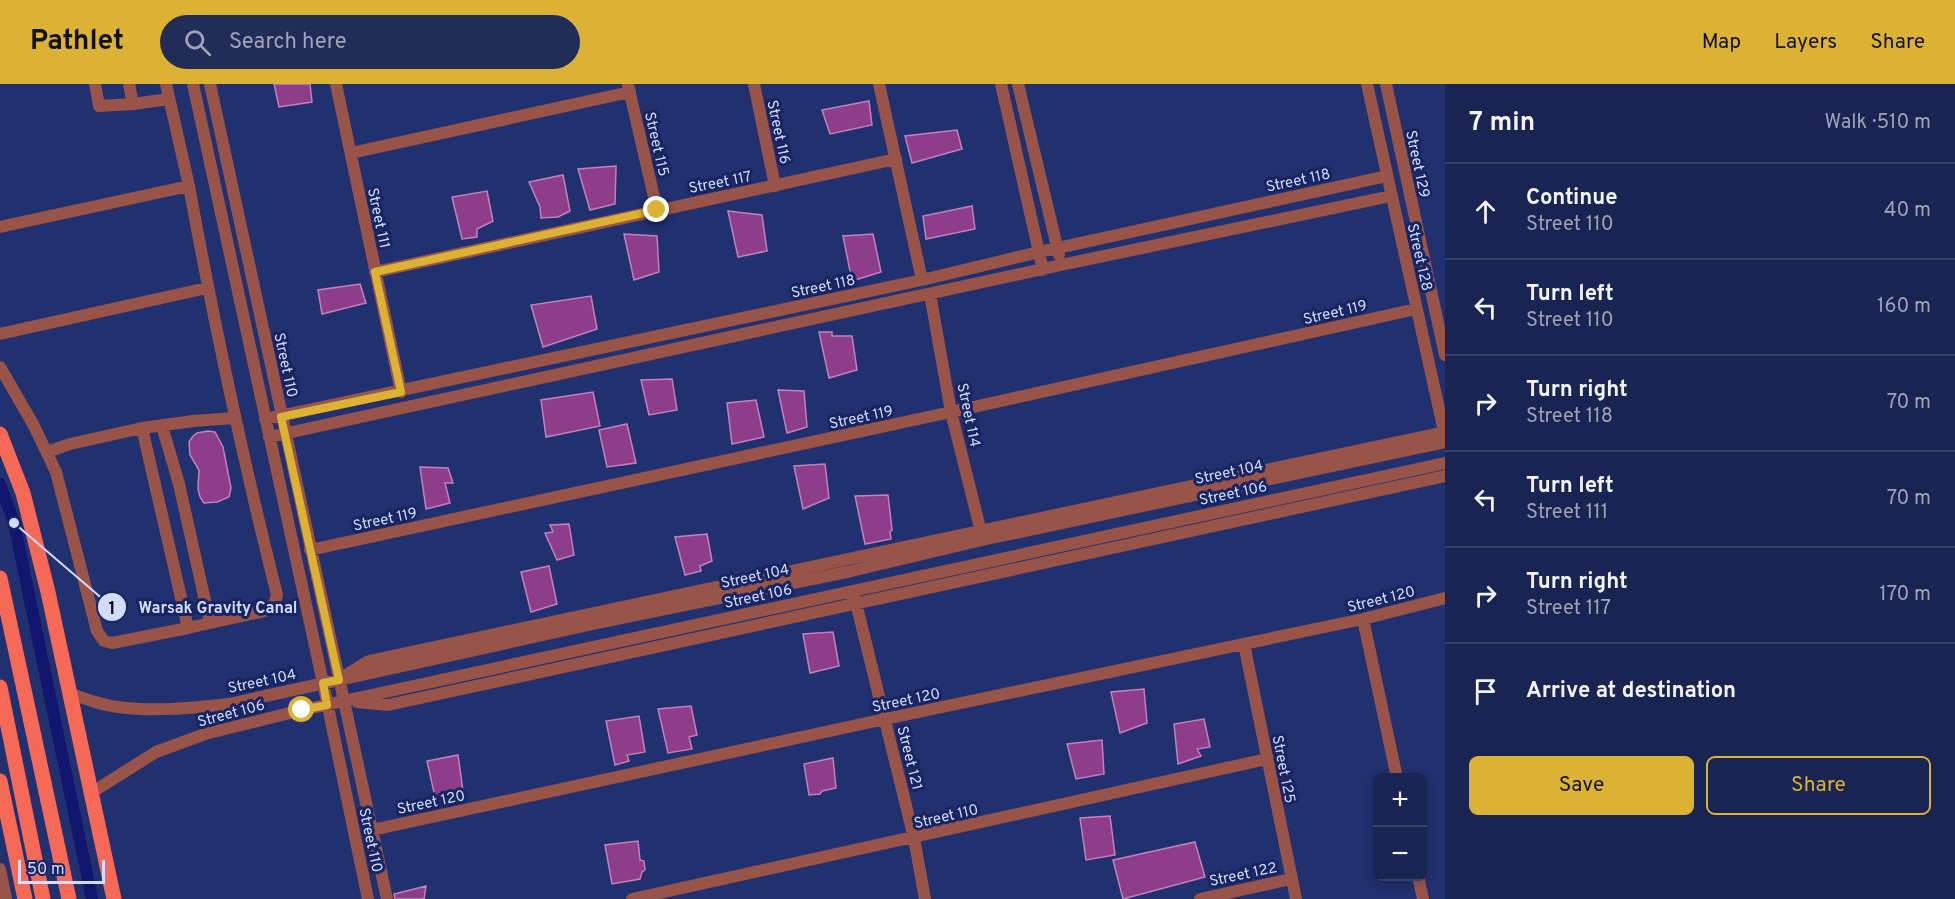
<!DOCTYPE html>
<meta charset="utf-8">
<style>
:root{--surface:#192452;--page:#222c59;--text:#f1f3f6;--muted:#9fa4b8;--line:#374169;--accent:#dbb233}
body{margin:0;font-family:Overpass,sans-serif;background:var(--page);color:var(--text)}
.controls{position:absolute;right:18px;bottom:18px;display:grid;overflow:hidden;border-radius:9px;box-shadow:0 3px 9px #0003}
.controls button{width:54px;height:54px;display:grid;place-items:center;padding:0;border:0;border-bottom:2px solid var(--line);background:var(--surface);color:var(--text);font:30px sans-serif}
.scale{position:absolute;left:18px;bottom:15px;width:87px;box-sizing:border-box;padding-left:6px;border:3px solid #d2ddfc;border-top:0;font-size:16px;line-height:21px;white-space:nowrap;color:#d2ddfc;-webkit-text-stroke:4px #182562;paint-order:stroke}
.stop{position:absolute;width:18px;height:18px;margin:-14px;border:4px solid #dbb233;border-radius:50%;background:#fff}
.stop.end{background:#dbb233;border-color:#fff;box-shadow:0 2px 6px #0008}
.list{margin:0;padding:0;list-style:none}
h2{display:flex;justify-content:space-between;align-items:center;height:78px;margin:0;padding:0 24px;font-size:26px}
h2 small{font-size:20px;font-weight:400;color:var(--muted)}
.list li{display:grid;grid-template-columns:39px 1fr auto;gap:18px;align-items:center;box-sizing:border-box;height:96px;padding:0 24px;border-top:2px solid var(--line)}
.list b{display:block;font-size:22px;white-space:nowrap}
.list p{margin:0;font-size:20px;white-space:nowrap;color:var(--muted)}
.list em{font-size:20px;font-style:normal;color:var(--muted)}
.actions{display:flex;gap:12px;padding:18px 24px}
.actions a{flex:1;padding:14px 0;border:2px solid var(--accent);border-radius:9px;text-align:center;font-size:21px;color:var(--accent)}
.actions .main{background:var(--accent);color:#111}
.icon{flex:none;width:33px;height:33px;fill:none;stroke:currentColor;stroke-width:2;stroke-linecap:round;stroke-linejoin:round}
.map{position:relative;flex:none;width:1445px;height:815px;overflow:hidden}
header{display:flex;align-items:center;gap:36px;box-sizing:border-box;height:84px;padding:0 30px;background:var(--accent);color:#111}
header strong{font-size:28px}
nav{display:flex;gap:33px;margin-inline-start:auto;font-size:21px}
.search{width:420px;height:54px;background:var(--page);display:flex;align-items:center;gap:15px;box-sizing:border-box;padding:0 21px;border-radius:33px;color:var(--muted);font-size:22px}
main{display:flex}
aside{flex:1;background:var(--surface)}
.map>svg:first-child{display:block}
</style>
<header>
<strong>Pathlet</strong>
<div class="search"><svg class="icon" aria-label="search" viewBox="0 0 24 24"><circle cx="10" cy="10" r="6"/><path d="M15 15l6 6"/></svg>Search here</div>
<nav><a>Map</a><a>Layers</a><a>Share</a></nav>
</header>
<main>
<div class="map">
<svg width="1445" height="815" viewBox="0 0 1445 815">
<rect width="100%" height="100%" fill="#21306e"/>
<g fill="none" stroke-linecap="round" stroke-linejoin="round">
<path stroke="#11156e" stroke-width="12" d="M 0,400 L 14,439 L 92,815"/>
</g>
<path fill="#8e3d8a" stroke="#c182bc" stroke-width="1.5" d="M 274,0 L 310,0 L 312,18 L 279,23 Z
M 869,17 L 872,41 L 830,50 L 822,26 Z
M 957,46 L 962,65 L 912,79 L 905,52 Z
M 616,82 L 615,120 L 590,126 L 578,85 Z
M 563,91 L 570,127 L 558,133 L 541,134 L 540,123 L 529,98 Z
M 487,107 L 493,137 L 477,145 L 477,153 L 462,155 L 452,113 Z
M 972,122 L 975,145 L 926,155 L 923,132 Z
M 728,127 L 762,131 L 767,167 L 738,173 Z
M 624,150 L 657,152 L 659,188 L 634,196 Z
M 873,150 L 881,188 L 852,197 L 843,152 Z
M 360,200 L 366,219 L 322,230 L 318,206 Z
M 591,212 L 597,245 L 543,263 L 531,221 Z
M 819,248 L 832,248 L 832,252 L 852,252 L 857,286 L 829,294 Z
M 672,295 L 677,326 L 649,331 L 641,296 Z
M 778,306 L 804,307 L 807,343 L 787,349 Z
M 593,308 L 600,342 L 546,353 L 541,316 Z
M 756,316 L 764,353 L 732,360 L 727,319 Z
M 627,340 L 636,379 L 607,383 L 599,346 Z
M 208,347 L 215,348 L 223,363 L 231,404 L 229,413 L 217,418 L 204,419 L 200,413 L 198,405 L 199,386 L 190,371 L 189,358 L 193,352 L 197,349 Z
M 825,380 L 829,414 L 803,425 L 794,382 Z
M 420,383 L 448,384 L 453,399 L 445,399 L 450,419 L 426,425 Z
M 888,411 L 892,446 L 890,448 L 891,455 L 865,460 L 855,412 Z
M 569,440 L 574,471 L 557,476 L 545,449 L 553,448 L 550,441 Z
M 707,450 L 712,477 L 700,482 L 701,487 L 685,491 L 675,453 Z
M 549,482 L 557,520 L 531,528 L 521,488 Z
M 833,548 L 839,582 L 810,589 L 803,550 Z
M 1144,605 L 1147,639 L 1120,649 L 1111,608 Z
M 691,622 L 697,651 L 689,653 L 692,665 L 668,669 L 658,625 Z
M 639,632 L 645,668 L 627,671 L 629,677 L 615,681 L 606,637 Z
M 1204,635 L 1210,663 L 1197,665 L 1201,672 L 1178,680 L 1174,640 Z
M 1102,656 L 1104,690 L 1076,695 L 1067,660 Z
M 458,671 L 463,707 L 435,713 L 427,677 Z
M 833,674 L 836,704 L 822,707 L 820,710 L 809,711 L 804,680 Z
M 1110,732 L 1115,771 L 1086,776 L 1080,734 Z
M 638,757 L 640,776 L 644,777 L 645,786 L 642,788 L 640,795 L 612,800 L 605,761 Z
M 1195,758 L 1205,793 L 1123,815 L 1113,776 Z
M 426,802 L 424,815 L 395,815 L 394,810 Z"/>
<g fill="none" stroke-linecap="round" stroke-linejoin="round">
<path stroke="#995449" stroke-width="12" d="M 95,0 L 99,22 L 133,20
M 129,0 L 133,20 L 169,15
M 166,0 L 189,102
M 193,0 L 323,599 L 368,815
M 210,0 L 387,815
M 336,0 L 401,308
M 754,0 L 775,102
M 879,0 L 922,196
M 1001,0 L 1043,186
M 1018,0 L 1059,171
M 1367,0 L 1445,352
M 1386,0 L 1445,271
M 628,1 L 657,126
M 351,69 L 630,8
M 0,143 L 189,102 C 214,239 243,376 277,511 L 274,520 L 265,527 L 210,539
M 375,188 L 896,75
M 930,210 L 951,328 L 982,452
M 0,250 L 207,204
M 0,283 L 33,340 L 56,388 L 97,547 L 104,557 L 112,559 L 188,544 L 142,344
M 265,335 L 922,196 L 1039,168 L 1387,92
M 162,342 L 179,400 L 210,539 L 188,544
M 269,353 L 1061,181 L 1391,112
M 47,368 L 70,360 L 142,344 L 193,337 L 235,334
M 310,466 L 951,328 L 1416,225
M 854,511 L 914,754 L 925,815
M 1363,535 L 1397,694
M 1244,560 L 1296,815
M 346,591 L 369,577 L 1445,348
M 69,609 C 85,615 101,621 118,623 C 154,628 192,624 229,620 L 593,540 L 847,488 L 982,456 L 1445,358
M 357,618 L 388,621 L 1445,392
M 91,709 L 156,668 L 205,650 L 302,626 L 1445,379
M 372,746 L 885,635 L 1363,535 L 1445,514
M 0,785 L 6,815
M 1418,792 L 1423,815
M 632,815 L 1267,675
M 1200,815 L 1291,795"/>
<path stroke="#f66957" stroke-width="15" d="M 0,350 L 23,409 L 48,508 L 114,815
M 0,494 L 69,815
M 0,603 L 43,815
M 0,697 L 25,815"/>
</g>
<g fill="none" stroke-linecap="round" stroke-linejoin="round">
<path stroke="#dbb233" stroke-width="8" d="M 302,626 L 327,621 L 323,599 L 339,596 L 281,333 L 401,308 L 375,188 L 657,126"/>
</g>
<g text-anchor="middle" stroke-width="6" stroke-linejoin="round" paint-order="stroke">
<g font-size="15" fill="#d2ddfc" stroke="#182562">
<text transform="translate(779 48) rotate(78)" y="5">Street 116</text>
<text transform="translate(657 60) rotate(77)" y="5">Street 115</text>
<text transform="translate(1418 80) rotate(78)" y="5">Street 129</text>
<text transform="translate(1298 96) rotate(-12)" y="5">Street 118</text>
<text transform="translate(720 98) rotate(-11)" y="5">Street 117</text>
<text transform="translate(379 134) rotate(78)" y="5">Street 111</text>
<text transform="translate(1420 173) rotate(77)" y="5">Street 128</text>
<text transform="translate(823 202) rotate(-12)" y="5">Street 118</text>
<text transform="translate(1335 228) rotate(-13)" y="5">Street 119</text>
<text transform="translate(286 281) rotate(78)" y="5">Street 110</text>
<text transform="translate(969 331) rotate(78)" y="5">Street 114</text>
<text transform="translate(861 333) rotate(-12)" y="5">Street 119</text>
<text transform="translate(1229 388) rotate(-12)" y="5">Street 104</text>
<text transform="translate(1233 409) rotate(-12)" y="5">Street 106</text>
<text transform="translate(385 435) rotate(-12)" y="5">Street 119</text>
<text transform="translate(755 492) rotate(-12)" y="5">Street 104</text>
<text transform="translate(758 512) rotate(-12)" y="5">Street 106</text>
<text transform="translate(1381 515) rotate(-14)" y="5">Street 120</text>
<text transform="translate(262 597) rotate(-12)" y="5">Street 104</text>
<text transform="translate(906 616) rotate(-12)" y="5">Street 120</text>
<text transform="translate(231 629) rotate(-15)" y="5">Street 106</text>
<text transform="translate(910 674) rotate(76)" y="5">Street 121</text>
<text transform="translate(1284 685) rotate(79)" y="5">Street 125</text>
<text transform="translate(431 718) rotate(-12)" y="5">Street 120</text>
<text transform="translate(946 732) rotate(-13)" y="5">Street 110</text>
<text transform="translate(371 756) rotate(78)" y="5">Street 110</text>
<text transform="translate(1243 790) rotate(-12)" y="5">Street 122</text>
</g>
</g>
<path fill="none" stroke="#d2ddfc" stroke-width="2" d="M14 439L112 523"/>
<g fill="#d2ddfc" stroke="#182562" stroke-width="2">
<circle cx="14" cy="439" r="6"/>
<circle cx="112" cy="523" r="15"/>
</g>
<g font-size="18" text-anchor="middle" font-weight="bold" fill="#111">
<text x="112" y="530">1</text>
</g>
<g font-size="16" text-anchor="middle" font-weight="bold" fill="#d2ddfc" stroke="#182562" stroke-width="6" stroke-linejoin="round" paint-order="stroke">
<text x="218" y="529">Warsak Gravity Canal</text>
</g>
</svg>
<div class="controls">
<button>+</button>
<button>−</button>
</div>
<div class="scale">50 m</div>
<div class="stop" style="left:302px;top:626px"></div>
<div class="stop end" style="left:657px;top:126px"></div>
</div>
<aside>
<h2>7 min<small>Walk · 510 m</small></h2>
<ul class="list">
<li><svg class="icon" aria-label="ahead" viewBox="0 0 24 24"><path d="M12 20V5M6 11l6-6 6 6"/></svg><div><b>Continue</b><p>Street 110</p></div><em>40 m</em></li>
<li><svg class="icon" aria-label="left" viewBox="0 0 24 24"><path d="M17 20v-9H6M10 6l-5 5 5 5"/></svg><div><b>Turn left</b><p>Street 110</p></div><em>160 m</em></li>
<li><svg class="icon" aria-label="right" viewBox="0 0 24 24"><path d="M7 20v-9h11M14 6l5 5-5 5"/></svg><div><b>Turn right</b><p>Street 118</p></div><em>70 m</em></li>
<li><svg class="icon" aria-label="left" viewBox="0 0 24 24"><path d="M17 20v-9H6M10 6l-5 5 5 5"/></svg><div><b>Turn left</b><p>Street 111</p></div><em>70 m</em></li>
<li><svg class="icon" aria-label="right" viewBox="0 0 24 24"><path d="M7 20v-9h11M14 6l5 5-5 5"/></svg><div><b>Turn right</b><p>Street 117</p></div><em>170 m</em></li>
<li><svg class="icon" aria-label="arrive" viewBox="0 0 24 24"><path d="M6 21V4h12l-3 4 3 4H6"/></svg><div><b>Arrive at destination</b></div></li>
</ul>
<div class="actions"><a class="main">Save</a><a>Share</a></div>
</aside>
</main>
